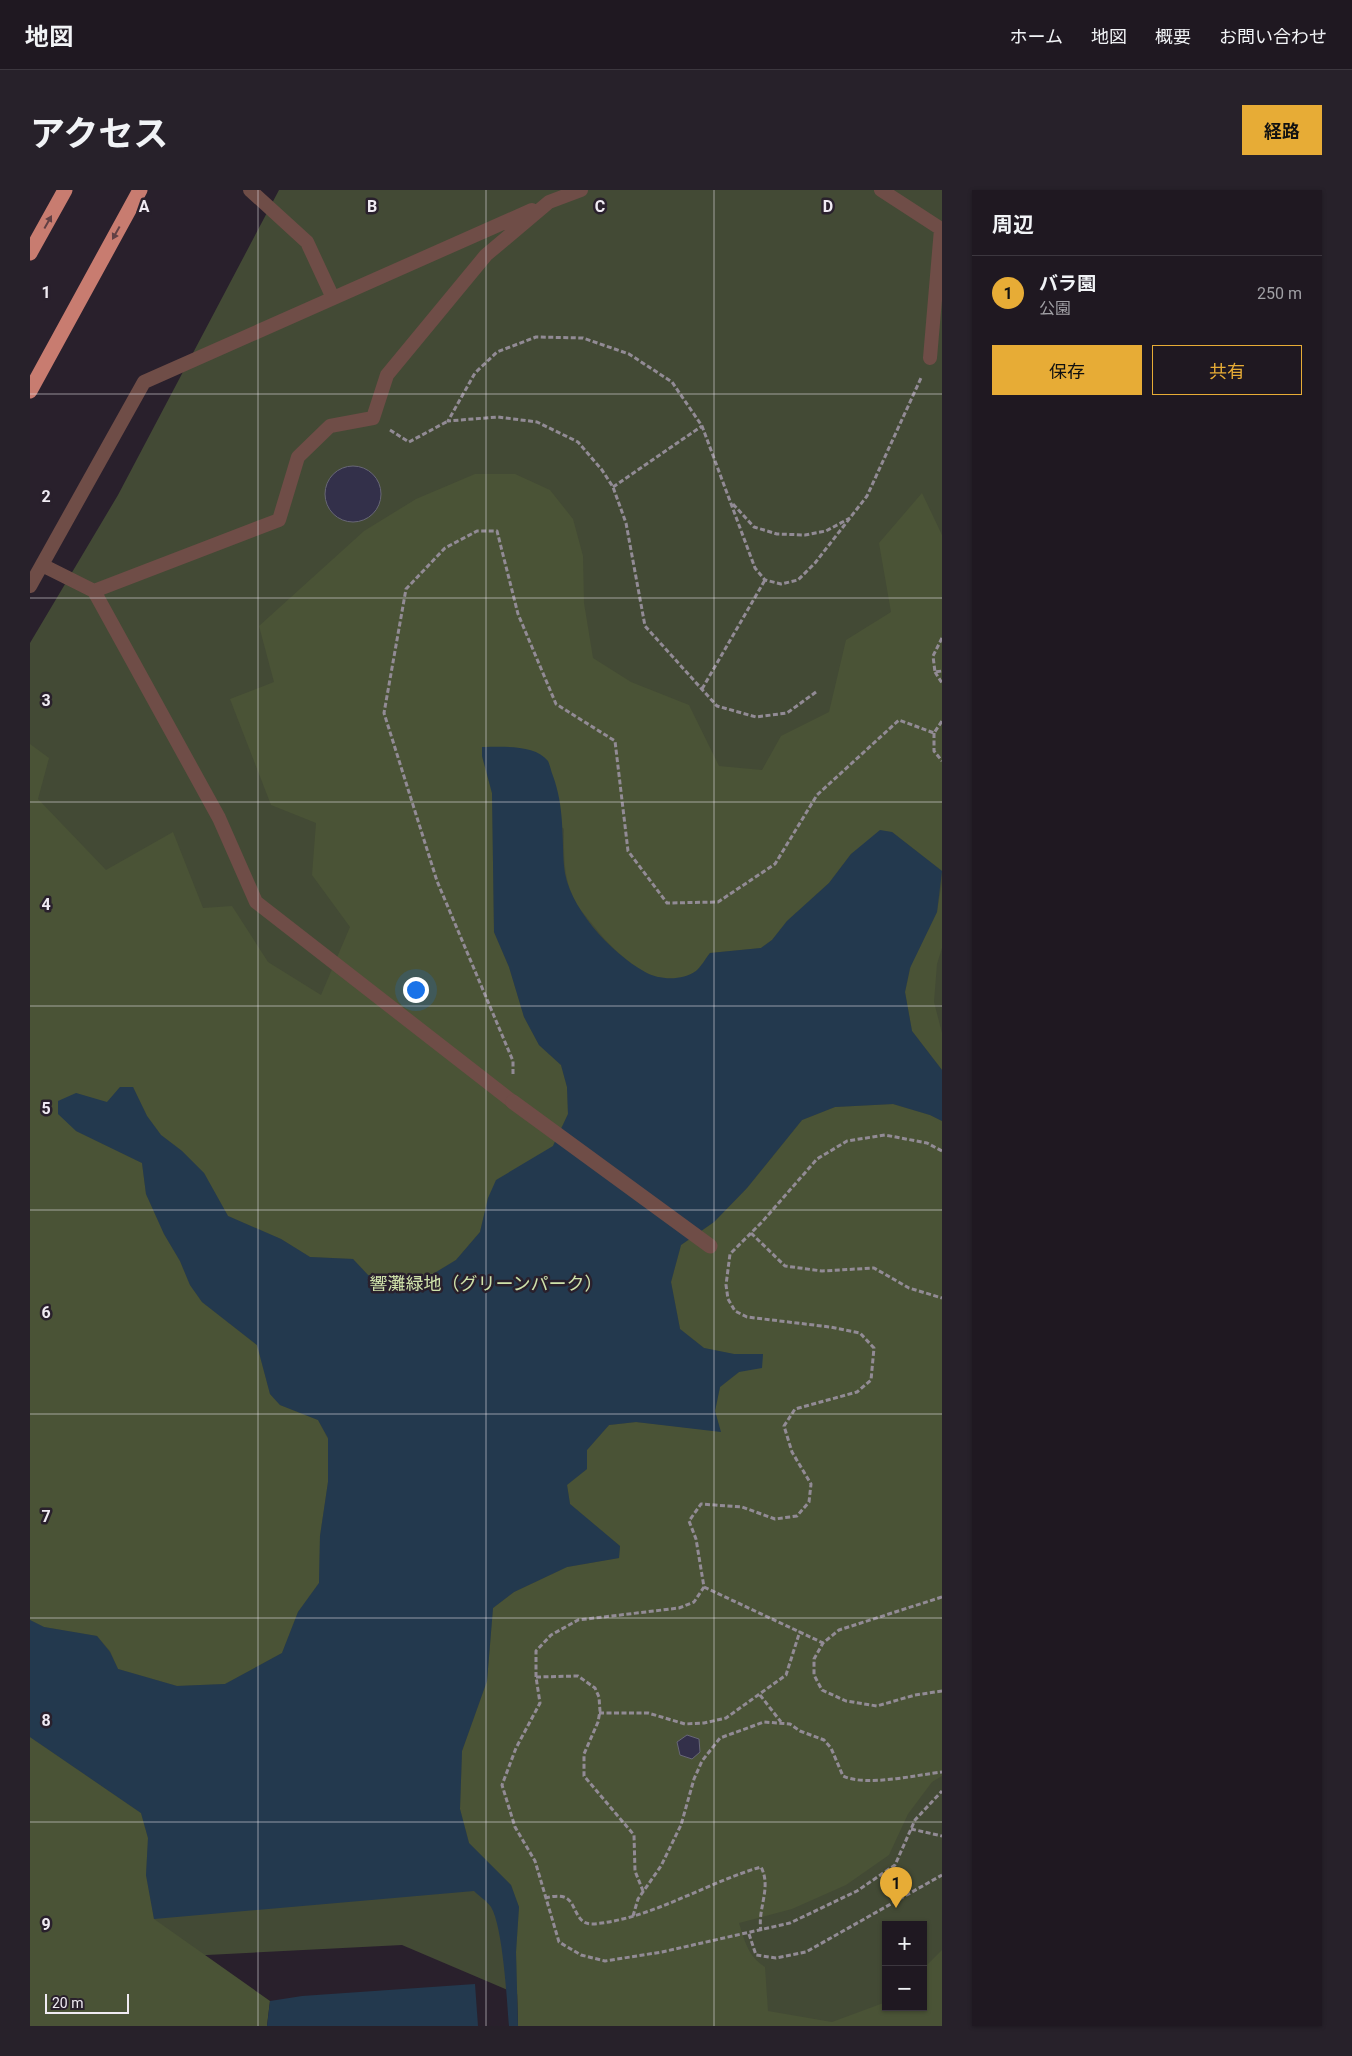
<!DOCTYPE html>
<html lang="ja">
<meta charset="utf-8">
<style>
:root{--surface:#1f1821;--page:#27212a;--text:#f1f3f6;--muted:#a1a0a5;--line:#3c373f;--accent:#e7ac36}
body{margin:0;font-family:Roboto,"Noto Sans JP",sans-serif;background:var(--page);color:var(--text)}
.controls{position:absolute;right:15px;bottom:15px;display:grid;overflow:hidden;border-radius:0px;box-shadow:0 1px 4px #0004}
.controls button{width:45px;height:45px;display:grid;place-items:center;padding:0;border:0;border-bottom:1px solid var(--line);background:var(--surface);color:var(--text);font:25px sans-serif}
.scale{position:absolute;left:15px;bottom:12px;width:84px;box-sizing:border-box;padding-left:5px;border:2px solid #f0ebf3;border-top:0;font-size:14px;line-height:18px;white-space:nowrap;color:#f0ebf3;-webkit-text-stroke:4px #29202c;paint-order:stroke}
.you{position:absolute;left:385px;top:799px;width:18px;height:18px;margin:-12px;border:4px solid #fff;border-radius:50%;background:#1a73e8;box-shadow:0 0 0 8px #1a73e833}
.badge{display:grid;place-items:center;width:32px;height:32px;border-radius:50%;background:var(--accent);color:#111;font-size:16px;font-weight:700}
.pin{position:absolute;translate:-50% -41px;filter:drop-shadow(0 1px 2px #0008)}
.pin::after{content:'';position:absolute;top:26px;width:18px;height:15px;background:inherit;clip-path:polygon(0 0,100% 0,50% 100%)}
.list{margin:0;padding:0;list-style:none}
h2{display:flex;justify-content:space-between;align-items:center;height:65px;margin:0;padding:0 20px;font-size:21px}
h2 small{font-size:16px;font-weight:400;color:var(--muted)}
.list li{display:grid;grid-template-columns:32px 1fr auto;gap:15px;align-items:center;box-sizing:border-box;height:75px;padding:0 20px;border-top:1px solid var(--line)}
.list b{display:block;font-size:19px;white-space:nowrap}
.list p{margin:0;font-size:16px;white-space:nowrap;color:var(--muted)}
.list em{font-size:16px;font-style:normal;color:var(--muted)}
.actions{display:flex;gap:10px;padding:15px 20px}
.actions a{flex:1;padding:11px 0;border:1px solid var(--accent);border-radius:0px;text-align:center;font-size:18px;color:var(--accent)}
.actions .main{background:var(--accent);color:#111}
.map{position:relative;flex:none;width:912px;height:1836px;overflow:hidden;border-radius:0px}
header{display:flex;align-items:center;gap:30px;box-sizing:border-box;height:70px;padding:0 25px;background:var(--surface);border-bottom:1px solid var(--line)}
header strong{font-size:24px}
nav{display:flex;gap:28px;margin-inline-start:auto;font-size:18px}
.intro{display:flex;align-items:center;justify-content:space-between;box-sizing:border-box;height:120px;padding:0 30px}
h1{margin:0;font-size:35px}
.button{padding:12px 22px;border-radius:0px;background:var(--accent);color:#111;font-size:18px;font-weight:700}
main{display:flex;gap:30px;padding:0 30px}
aside{flex:1;background:var(--surface);border-radius:0px;box-shadow:0 1px 4px #0004}
.map>svg:first-child{display:block}
</style>
<header>
<strong>地図</strong>
<nav><a>ホーム</a><a>地図</a><a>概要</a><a>お問い合わせ</a></nav>
</header>
<div class="intro"><h1>アクセス</h1><a class="button">経路</a></div>
<main>
<div class="map">
<svg width="912" height="1836" viewBox="0 0 912 1836">
<rect width="100%" height="100%" fill="#29202c"/>
<path fill="#434a35" fill-rule="evenodd" d="M 249,0 L 912,0 L 912,1836 L 562,1836 L 372,1755 L 0,1774 L 0,453 L 88,305 ZM 856,1735 L 893,1735 L 893,1817 L 856,1817 Z"/>
<path fill="#4a5336" d="M 445,284 L 485,284 L 520,300 L 543,329 L 553,366 L 554,413 L 563,468 L 601,492 L 659,515 L 689,576 L 732,580 L 751,546 L 799,522 L 816,450 L 861,422 L 849,353 L 892,303 L 912,345 L 912,681 L 862,642 L 821,664 L 799,693 L 757,731 L 742,750 L 731,758 L 680,763 C 676,768 671,777 666,781 C 629,808 584,762 563,735 C 557,727 547,717 543,707 C 533,685 534,662 534,639 L 452,566 L 462,603 L 464,742 L 479,777 L 494,827 L 509,855 L 531,875 L 537,897 L 538,924 L 523,956 L 458,1008 L 450,1042 L 426,1070 L 398,1087 L 371,1091 L 338,1085 L 323,1069 L 280,1067 L 251,1049 L 198,1026 L 174,983 L 152,961 L 131,945 L 117,926 L 103,897 L 90,897 L 77,913 L 46,903 L 46,941 L 112,973 L 116,1004 L 134,1044 L 150,1071 L 160,1095 L 172,1112 L 227,1155 L 240,1204 L 250,1215 L 288,1230 L 298,1249 L 298,1292 L 290,1346 L 289,1393 L 268,1422 L 252,1463 L 195,1494 L 147,1496 L 88,1479 L 80,1461 L 67,1446 L 14,1437 L 0,1430 L 0,554 L 19,568 L 8,609 L 76,680 L 143,642 L 173,718 L 202,716 L 238,772 L 291,805 L 320,737 L 282,685 L 286,633 L 241,615 L 200,509 L 244,492 L 229,436 L 334,341 L 386,309 Z
M 912,692 L 912,758 L 907,774 L 904,812 L 912,843 L 912,880 L 882,841 L 875,802 L 881,775 L 907,722 Z
M 863,914 L 900,925 L 912,931 L 912,1586 L 902,1592 L 878,1624 L 859,1665 L 816,1695 L 762,1719 L 709,1733 C 715,1752 718,1766 735,1777 L 738,1821 L 802,1832 L 856,1812 L 856,1817 L 893,1817 L 893,1779 L 912,1760 L 912,1836 L 488,1836 L 486,1762 L 489,1717 L 481,1695 L 439,1653 L 430,1619 L 432,1561 L 457,1491 L 463,1418 L 484,1402 L 537,1377 L 589,1368 L 590,1356 L 540,1314 L 537,1294 L 557,1279 L 557,1260 L 579,1235 L 606,1232 L 690,1241 L 685,1221 L 690,1197 L 732,1164 L 704,1164 L 674,1158 L 650,1139 L 641,1092 L 651,1055 L 684,1032 L 717,998 L 772,930 L 805,917 Z
M 0,1547 L 111,1623 L 118,1648 L 116,1685 L 124,1729 L 240,1811 L 237,1836 L 0,1836 Z"/>
<path fill="#23394e" d="M 452,557 C 471,557 505,554 518,571 C 520,575 521,581 523,586 C 534,616 532,644 534,676 C 537,716 581,763 615,782 C 629,790 652,791 666,781 C 671,777 676,768 680,763 L 731,758 L 742,750 L 757,731 L 799,693 L 821,664 L 850,640 L 862,642 L 912,681 L 907,722 L 880,778 L 875,802 L 882,841 L 912,880 L 912,931 L 900,925 L 863,914 L 805,917 L 772,930 L 717,998 L 684,1032 L 651,1055 L 641,1092 L 650,1139 L 674,1158 L 704,1164 L 733,1164 L 732,1178 L 709,1182 L 690,1197 L 685,1221 L 691,1242 L 606,1232 L 579,1235 L 557,1260 L 557,1279 L 537,1295 L 540,1314 L 590,1356 L 589,1368 L 537,1377 L 484,1402 L 463,1418 L 457,1491 L 432,1561 L 430,1619 L 439,1653 L 481,1695 L 489,1717 L 486,1762 L 488,1836 L 479,1836 C 477,1811 473,1737 461,1717 C 457,1711 449,1706 444,1701 L 124,1729 L 116,1685 L 118,1648 L 111,1623 L 0,1547 L 0,1430 L 14,1437 L 67,1446 L 80,1462 L 88,1479 L 147,1496 L 195,1494 L 252,1463 L 268,1422 L 289,1393 L 290,1346 L 298,1292 L 298,1248 L 288,1230 L 250,1215 L 240,1204 L 227,1155 L 172,1112 L 160,1095 L 150,1071 L 134,1044 L 116,1004 L 112,973 L 46,941 L 28,924 L 28,911 L 46,903 L 77,912 L 90,897 L 103,897 L 117,926 L 131,945 L 152,961 L 174,983 L 198,1026 L 251,1049 L 280,1067 L 323,1069 L 338,1085 L 371,1091 L 398,1087 L 426,1070 L 450,1042 L 458,1008 L 466,990 L 523,956 L 538,924 L 537,897 L 531,875 L 509,855 L 494,827 L 479,777 L 464,742 L 462,603 L 452,566 Z
M 445,1794 L 448,1836 L 237,1836 L 240,1811 L 272,1806 Z"/>
<path fill="#33304a" stroke="#676676" d="M295 304a28 28 0 1 1 56 0a28 28 0 1 1-56 0Z
M 657,1545 L 669,1549 L 670,1562 L 662,1569 L 650,1565 L 647,1552 Z"/>
<g fill="none" stroke-linecap="round" stroke-linejoin="round">
<path stroke="#928b95" stroke-width="3" stroke-dasharray="5 2.5" stroke-linecap="butt" d="M 360,240 L 379,252 L 418,231
M 583,297 L 672,236
M 703,314 L 724,337 L 747,344 L 775,345 L 796,341 L 820,328
M 912,448 L 903,466 L 905,482 L 912,481
M 905,482 L 912,493
M 672,499 L 735,390
M 786,502 L 757,523 L 726,527 L 687,516 L 615,436 L 596,333 L 583,297 L 572,280 L 548,252 L 507,232 L 468,227 L 418,231 L 445,183 L 467,162 L 506,147 L 553,148 L 599,164 L 642,192 L 672,236 L 725,378 L 735,390 L 751,394 L 768,390 L 785,373 L 837,306 L 891,188
M 904,543 L 904,561 L 912,571
M 483,884 L 483,871 L 407,691 L 354,523 L 376,399 L 415,358 L 447,341 L 467,341 L 488,424 L 526,514 L 585,551 L 598,661 L 637,713 L 688,712 L 745,674 L 787,605 L 869,530 L 904,543 L 912,531
M 912,961 L 897,953 L 855,945 L 817,951 L 787,969 L 732,1032 L 700,1064 L 696,1095 L 698,1109 L 705,1121 L 717,1127 L 800,1137 L 830,1143 L 844,1158 L 841,1190 L 827,1202 L 765,1219 L 754,1236 L 762,1262 L 781,1294 L 779,1312 L 767,1326 L 745,1329 L 712,1317 L 671,1314 L 659,1331 L 666,1349 L 674,1397 L 664,1412 L 649,1418 L 548,1430 L 521,1445 L 506,1461 L 506,1487 L 510,1513 L 486,1558 L 472,1595 L 485,1637 L 505,1671 L 529,1752 L 551,1765 L 575,1771 L 632,1762 L 760,1733 L 827,1701 L 865,1675 L 885,1630 L 912,1601
M 721,1043 L 755,1076 L 792,1081 L 844,1078 L 879,1098 L 912,1108
M 674,1397 L 793,1453
M 912,1407 L 809,1440 L 793,1453 L 784,1469 L 784,1485 L 792,1500 L 816,1511 L 847,1516 L 885,1505 L 912,1501
M 506,1487 L 548,1486 L 565,1498 L 569,1507 L 570,1521 L 568,1532 L 554,1564 L 554,1586 L 604,1645 L 605,1681 L 613,1701
M 730,1505 L 751,1532
M 569,1523 L 618,1523 L 655,1534 L 674,1533 L 696,1528 L 756,1485 L 770,1441
M 881,1639 L 912,1646
M 515,1708 C 520,1707 528,1705 534,1707 C 547,1711 544,1735 563,1734 C 622,1729 675,1693 731,1677 C 742,1698 727,1719 731,1741
M 603,1726 L 608,1709 L 631,1676 L 651,1635 L 664,1589 L 672,1571 L 690,1548 L 734,1532 L 760,1534 L 770,1541 L 794,1550 L 801,1558 L 813,1586 C 836,1597 886,1585 912,1582
M 719,1744 L 726,1765 L 746,1768 L 776,1762 L 912,1685"/>
<path stroke="#6f4d47" stroke-width="14" d="M 220,0 L 277,52 L 303,108
M 851,0 L 911,39 L 900,168
M 12,375 L 64,401 L 249,330 L 268,267 L 300,236 L 343,228 L 357,185 L 456,65 L 519,12 L 551,0
M 0,396 L 114,192 L 502,20
M 64,401 L 189,628 L 226,712 L 483,912"/>
<path stroke="#6f4d47" stroke-width="15" d="M 483,912 L 680,1056"/>
<path stroke="#c87c70" stroke-width="15" d="M 0,63 L 35,0
M 0,201 L 110,0"/>
</g>
<defs><path id="oneway-solid" d="M-6-.8H1V-3.2L6.5 0L1 3.2V.8H-6Z" transform="scale(1.25)"/></defs>
<g fill="#614044">
<use href="#oneway-solid" transform="translate(18 32) rotate(-61)"/>
<use href="#oneway-solid" transform="translate(86 43) rotate(119)"/>
</g>
<path fill="none" stroke="#f0ebf3" stroke-width="1" stroke-opacity="0.55" d="M 228,0 L 228,1836M 456,0 L 456,1836M 684,0 L 684,1836M 0,204 L 912,204M 0,408 L 912,408M 0,612 L 912,612M 0,816 L 912,816M 0,1020 L 912,1020M 0,1224 L 912,1224M 0,1428 L 912,1428M 0,1632 L 912,1632"/>
<g text-anchor="middle" stroke-width="5" stroke-linejoin="round" paint-order="stroke">
<g font-size="18" fill="#cfe2aa" stroke="#29202c">
<text x="456" y="1100">響灘緑地（グリーンパーク）</text>
</g>
</g>
<g font-size="16" text-anchor="middle" font-weight="bold" fill="#f0ebf3" stroke="#29202c" stroke-width="5" stroke-linejoin="round" paint-order="stroke">
<text x="114" y="22">A</text>
<text x="342" y="22">B</text>
<text x="570" y="22">C</text>
<text x="798" y="22">D</text>
<text x="16" y="108">1</text>
<text x="16" y="312">2</text>
<text x="16" y="516">3</text>
<text x="16" y="720">4</text>
<text x="16" y="924">5</text>
<text x="16" y="1128">6</text>
<text x="16" y="1332">7</text>
<text x="16" y="1536">8</text>
<text x="16" y="1740">9</text>
</g>
</svg>
<div class="controls">
<button>+</button>
<button>−</button>
</div>
<div class="scale">20 m</div>
<div class="you"></div>
<div class="pin badge" style="left:866px;top:1718px">1</div>
</div>
<aside>
<h2>周辺<small></small></h2>
<ul class="list">
<li><span class="badge">1</span><div><b>バラ園</b><p>公園</p></div><em>250 m</em></li>
</ul>
<div class="actions"><a class="main">保存</a><a>共有</a></div>
</aside>
</main>
